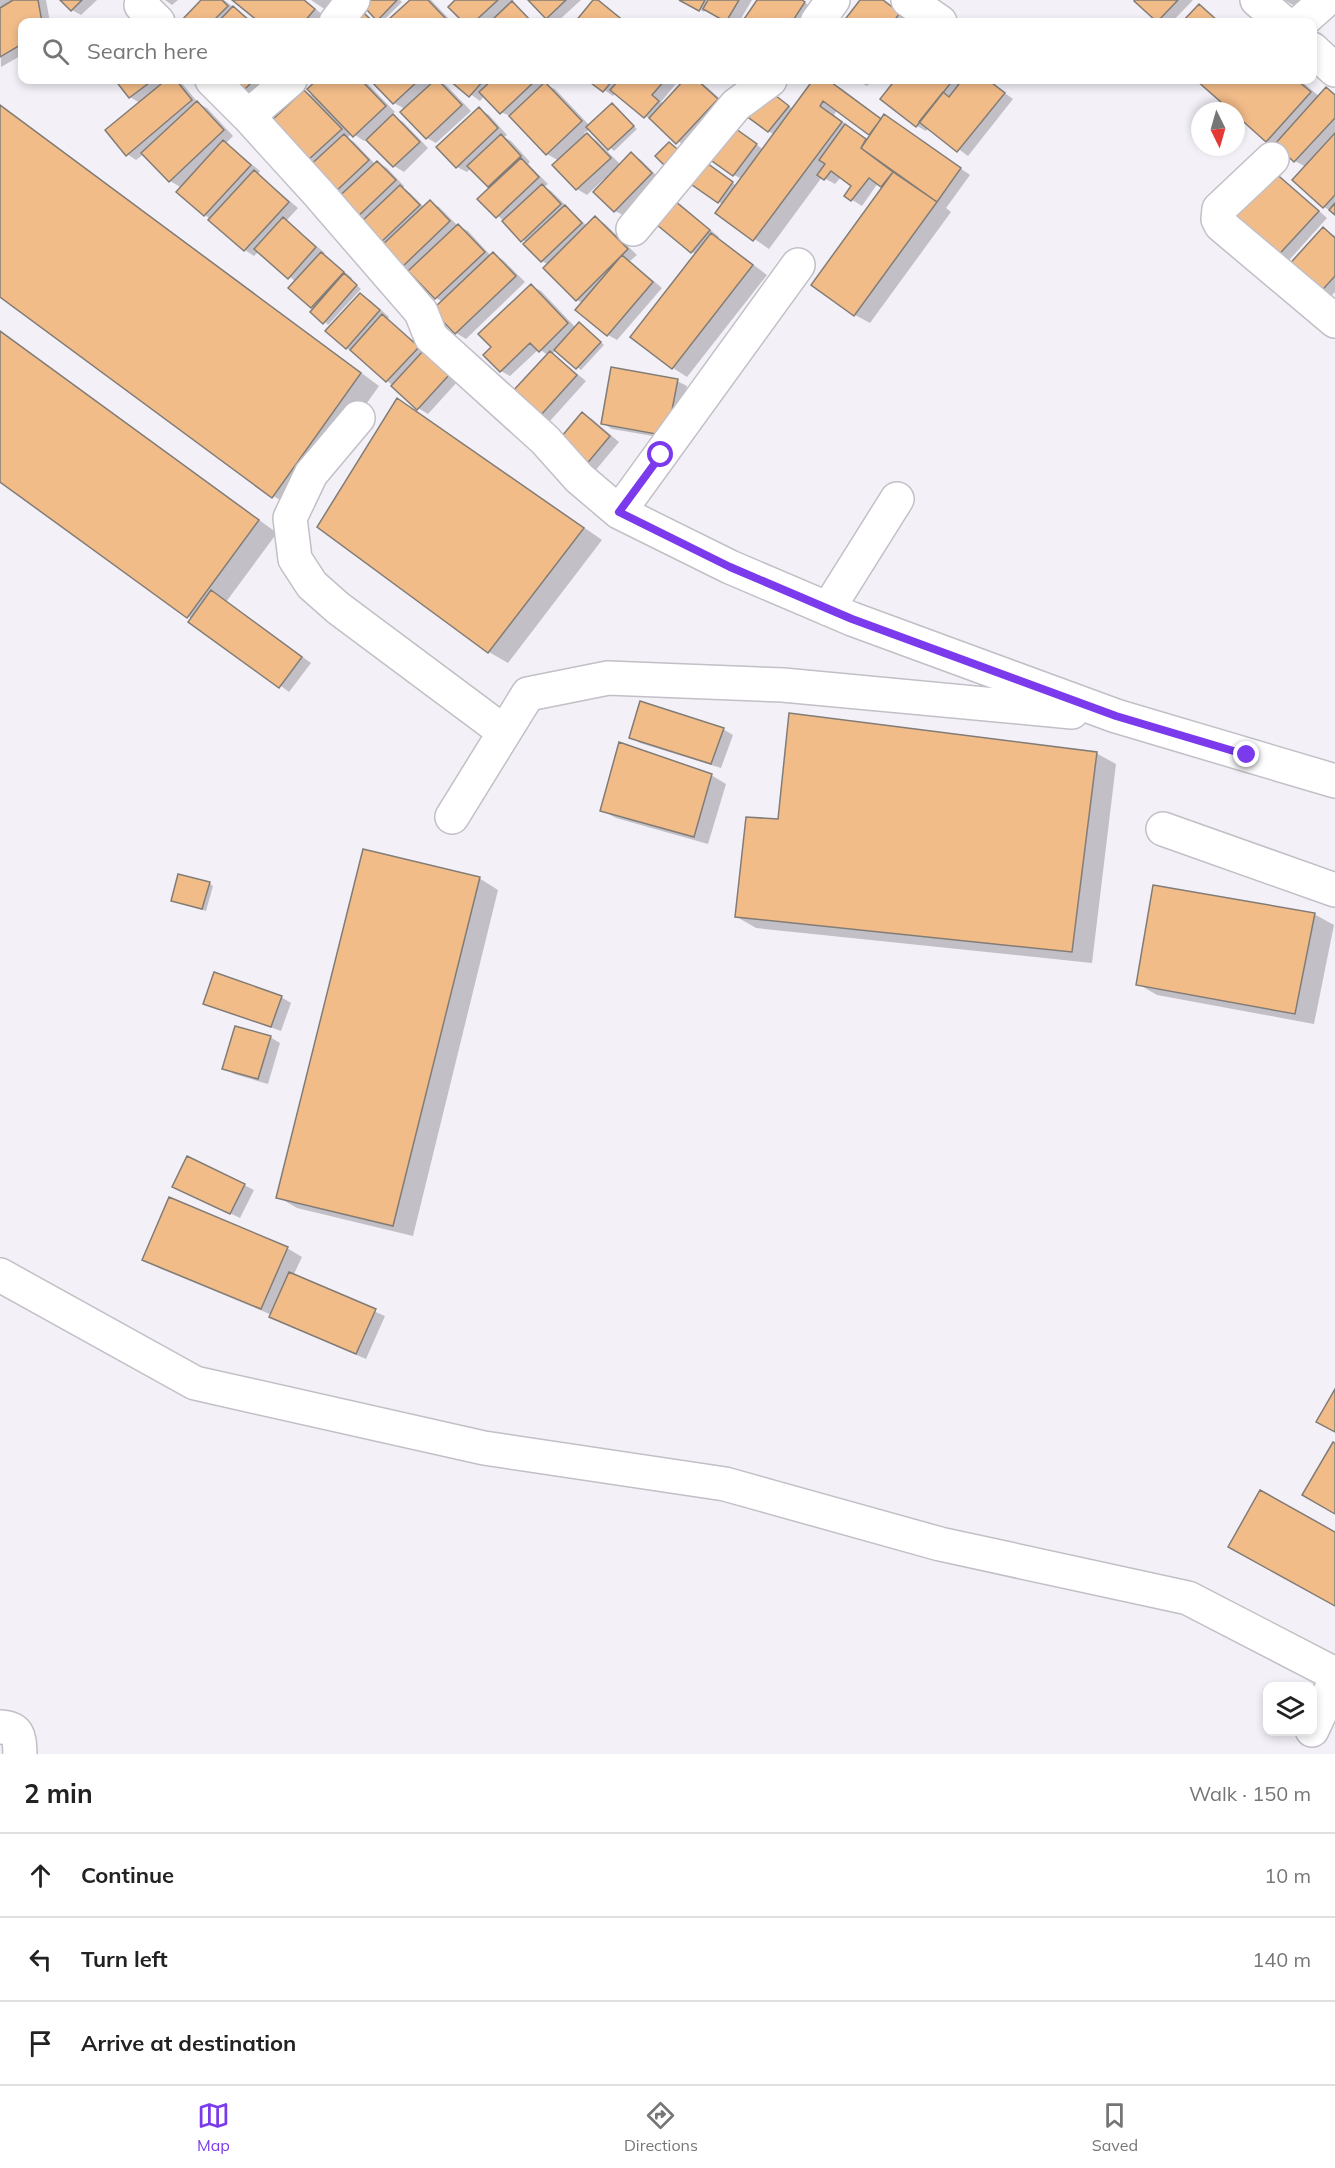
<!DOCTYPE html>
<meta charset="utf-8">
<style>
:root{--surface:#fff;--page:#f2f2f2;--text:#222;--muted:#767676;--line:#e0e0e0;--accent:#7c3aed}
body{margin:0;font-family:Mulish,sans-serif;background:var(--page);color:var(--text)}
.controls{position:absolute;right:18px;bottom:18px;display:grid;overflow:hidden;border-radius:12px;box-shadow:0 3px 9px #0003}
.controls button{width:54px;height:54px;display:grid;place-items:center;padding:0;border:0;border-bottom:2px solid var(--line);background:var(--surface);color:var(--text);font:30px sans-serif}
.compass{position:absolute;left:1191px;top:102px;width:54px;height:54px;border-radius:50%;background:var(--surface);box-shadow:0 3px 9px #0003;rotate:175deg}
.stop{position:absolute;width:18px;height:18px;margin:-14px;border:4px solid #7c3aed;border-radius:50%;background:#fff}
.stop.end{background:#7c3aed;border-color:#fff;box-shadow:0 2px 6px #0008}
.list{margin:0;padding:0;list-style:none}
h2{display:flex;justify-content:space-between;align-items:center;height:78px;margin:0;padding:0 24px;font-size:26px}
h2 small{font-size:20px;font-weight:400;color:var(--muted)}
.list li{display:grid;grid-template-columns:39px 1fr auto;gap:18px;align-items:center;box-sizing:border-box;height:84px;padding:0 24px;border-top:2px solid var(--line)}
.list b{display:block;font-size:22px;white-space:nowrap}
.list em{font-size:20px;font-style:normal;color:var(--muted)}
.icon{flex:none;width:33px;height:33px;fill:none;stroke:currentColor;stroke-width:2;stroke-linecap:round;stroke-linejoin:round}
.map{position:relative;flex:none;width:1335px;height:1754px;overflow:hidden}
.search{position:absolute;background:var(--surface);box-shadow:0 3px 9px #0003;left:18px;right:18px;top:18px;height:66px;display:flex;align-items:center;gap:15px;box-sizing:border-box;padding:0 21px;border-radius:12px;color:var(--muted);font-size:22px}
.sheet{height:330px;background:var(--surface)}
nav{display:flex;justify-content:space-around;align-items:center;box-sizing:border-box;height:84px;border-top:2px solid var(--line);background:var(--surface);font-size:16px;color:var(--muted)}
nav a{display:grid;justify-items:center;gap:3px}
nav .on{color:var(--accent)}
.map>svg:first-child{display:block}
</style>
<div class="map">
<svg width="1335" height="1754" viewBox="0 0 1335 1754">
<rect width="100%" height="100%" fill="#f3f0f8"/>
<path fill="#0003" fill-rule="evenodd" d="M 0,0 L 46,0 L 50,22 L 22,22 L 22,55 L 1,67 Z
M 62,0 L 97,0 L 81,15 L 72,10 Z
M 165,0 L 178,0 L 172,5 Z
M 203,0 L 224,0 L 253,22 L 182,22 Z
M 234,0 L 305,0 L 324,16 L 318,22 L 261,22 Z
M 311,0 L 339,0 L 329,12 Z
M 360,0 L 400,0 L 402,2 L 382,22 Z
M 412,0 L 431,0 L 452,22 L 394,22 L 391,19 Z
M 457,0 L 514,0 L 511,2 L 533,22 L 465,22 L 450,7 Z
M 530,0 L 581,0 L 557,22 L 547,17 Z
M 595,0 L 605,6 L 626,22 L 577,22 Z
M 682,0 L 752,0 L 739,22 L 730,22 L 706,9 L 704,12 Z
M 759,0 L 801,0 L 814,9 L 805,22 L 744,22 Z
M 861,0 L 883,0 L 909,20 L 907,22 L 844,22 Z
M 1137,0 L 1193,0 L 1172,22 L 1158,21 L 1136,1 Z
M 1284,0 L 1301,0 L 1295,6 Z
M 363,13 L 372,19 L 376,22 L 353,22 Z
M 117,80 L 177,80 L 181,82 L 199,104 L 207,108 L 233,136 L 226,143 L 260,171 L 258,174 L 298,208 L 286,221 L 325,253 L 323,255 L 352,278 L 351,280 L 361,289 L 328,325 L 312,307 L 296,282 L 259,251 L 254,256 L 245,250 L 179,192 L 182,188 L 170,181 L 144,154 L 136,160 L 127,154 L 140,103 L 130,97 Z
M 229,80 L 268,80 L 252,97 Z
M 319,80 L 364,80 L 395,112 L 391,115 L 403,122 L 428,148 L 404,172 L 394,166 L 367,138 L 364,141 L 352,133 L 347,138 L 354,142 L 375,164 L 377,162 L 387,168 L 404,186 L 403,188 L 410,193 L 424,207 L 430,202 L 439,207 L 458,226 L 468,231 L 491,256 L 493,254 L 503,260 L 525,282 L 466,339 L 456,333 L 434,310 L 443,302 L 436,298 L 412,272 L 410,273 L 400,267 L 315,163 L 308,160 L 304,91 L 318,99 L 309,89 Z
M 372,80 L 430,80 L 433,83 L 437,80 L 446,85 L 471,111 L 436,143 L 427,138 L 405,109 L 394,103 Z
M 451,80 L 548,80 L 549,82 L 546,85 L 555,89 L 590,126 L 612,105 L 637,129 L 614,151 L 590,129 L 584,133 L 597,141 L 621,165 L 631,154 L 641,160 L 661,180 L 625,216 L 615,211 L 604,179 L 587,195 L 577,189 L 559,161 L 547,154 L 512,117 L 501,112 L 485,95 L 480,101 Z
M 590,80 L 679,80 L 661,102 L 663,104 L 687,80 L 699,80 L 727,105 L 687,148 L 616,93 L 613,96 Z
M 815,80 L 823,85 L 826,80 L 841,88 L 882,119 L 894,122 L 970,175 L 946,208 L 951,212 L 870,323 L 855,315 L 884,187 L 878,183 L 862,206 L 846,196 L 854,186 L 841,177 L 835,184 L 822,177 L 769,249 L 717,213 L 723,205 L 719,202 L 705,163 L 737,186 L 742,179 L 734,175 L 739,132 L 764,150 L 775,135 L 768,131 L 771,93 L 793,109 ZM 837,110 L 871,135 L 867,140 L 834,115 Z
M 856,80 L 873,80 L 867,86 Z
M 897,80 L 980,81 L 987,80 L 1013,99 L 968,156 L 929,127 L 926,131 L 917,126 L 882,99 Z
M 1199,80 L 1300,80 L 1320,97 L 1327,89 L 1335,94 L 1335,213 L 1324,207 L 1306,167 L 1295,161 L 1282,149 L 1267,141 L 1236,113 L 1236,111 L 1234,111 Z
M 0,104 L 379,386 L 293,507 L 273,496 L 0,295 Z
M 479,109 L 489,115 L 507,135 L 504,137 L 511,141 L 530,162 L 528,164 L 548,184 L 544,187 L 551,191 L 587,226 L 595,218 L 605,224 L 637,255 L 630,261 L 662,288 L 617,340 L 608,335 L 583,303 L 577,300 L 549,265 L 542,261 L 527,243 L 480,199 L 492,188 L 471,168 L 467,172 L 457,167 Z
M 1273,173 L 1283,179 L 1327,218 L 1283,267 L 1273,261 Z
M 671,199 L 680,204 L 719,237 L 718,238 L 767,275 L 687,377 L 673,368 L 696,254 L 692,252 Z
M 1324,229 L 1335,236 L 1335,292 L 1326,301 L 1317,296 Z
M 531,286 L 541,291 L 576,328 L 584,327 L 604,345 L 581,370 L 556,350 L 552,354 L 586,381 L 550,421 L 540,415 L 548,355 L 539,349 L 510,376 L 501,371 L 493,347 Z
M 361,295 L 370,300 L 389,317 L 387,319 L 458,381 L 428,414 L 418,408 L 357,354 L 346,348 Z
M 0,330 L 277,533 L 226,602 L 311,663 L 289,692 L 192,619 L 0,480 Z
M 677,381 L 687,386 L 676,440 L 612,429 L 602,423 Z
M 398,400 L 417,411 L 602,540 L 508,663 L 489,652 L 319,527 Z
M 583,414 L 592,419 L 619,442 L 595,471 L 586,465 Z
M 723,729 L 733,735 L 721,768 L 640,743 L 630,737 Z
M 1096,753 L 1116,764 L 1092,963 L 756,928 L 737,917 Z
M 711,775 L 726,784 L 708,844 L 616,818 L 601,810 Z
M 479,878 L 498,890 L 413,1236 L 297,1208 L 278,1197 Z
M 209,883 L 213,886 L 206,911 L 173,901 Z
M 1314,914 L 1334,925 L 1314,1024 L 1157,995 L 1138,984 Z
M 281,997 L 291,1003 L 281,1031 L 215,1008 L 205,1003 Z
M 270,1037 L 280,1043 L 268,1084 L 234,1074 L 224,1068 Z
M 244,1185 L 254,1190 L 240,1218 L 182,1190 Z
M 287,1248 L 302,1257 L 293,1276 L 385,1316 L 366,1359 L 281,1322 L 271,1317 L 272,1315 L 159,1268 L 144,1259 Z"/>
<path fill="#f2bc89" stroke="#827c76" stroke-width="1.5" d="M 13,0 L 38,0 L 42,22 L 22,22 L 22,44 L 0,57 L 0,8 Z
M 60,0 L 82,0 L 71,11 Z
M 201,0 L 222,0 L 228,6 L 212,22 L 180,22 Z
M 232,0 L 304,0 L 315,9 L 304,22 L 259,22 Z
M 358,0 L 397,0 L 377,21 Z
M 410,0 L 428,0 L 449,22 L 392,22 L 389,19 Z
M 455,0 L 498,0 L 474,22 L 463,22 L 448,7 Z
M 528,0 L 566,0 L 546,19 Z
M 593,0 L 598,0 L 625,22 L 575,22 Z
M 679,0 L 705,0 L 699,11 Z
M 708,0 L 739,0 L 726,22 L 703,9 Z
M 757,0 L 802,0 L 805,2 L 792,22 L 742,22 Z
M 860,0 L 883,0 L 900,13 L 893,22 L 843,22 Z
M 1135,0 L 1178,0 L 1157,22 L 1134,1 Z
M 512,1 L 531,21 L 490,22 Z
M 1199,4 L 1219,22 L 1182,22 Z
M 233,6 L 251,22 L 218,22 Z
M 362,11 L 373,22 L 351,22 Z
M 115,80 L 153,80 L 129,98 Z
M 166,80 L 176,80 L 192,100 L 126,156 L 105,130 Z
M 227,80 L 254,80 L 241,93 Z
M 317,80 L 361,80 L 386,106 L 353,137 L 307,89 Z
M 370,80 L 419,80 L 393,104 Z
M 435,80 L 438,80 L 462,105 L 426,139 L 400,112 Z
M 449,80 L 484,80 L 469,97 Z
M 492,80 L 536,80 L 500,114 L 479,92 Z
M 587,80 L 613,80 L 603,92 Z
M 619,80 L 665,80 L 652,95 L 659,101 L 644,118 L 610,90 Z
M 684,80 L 697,80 L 718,99 L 676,144 L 649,118 Z
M 813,80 L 822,83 L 825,80 L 828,80 L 881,119 L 869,135 L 823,101 L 820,106 L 842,122 L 753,241 L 715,213 Z
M 895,80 L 953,80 L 916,127 L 880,99 Z
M 962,80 L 988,80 L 1005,93 L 957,152 L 919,122 L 943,92 L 949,97 Z
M 1196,80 L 1297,80 L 1311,92 L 1266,142 L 1236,115 L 1236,111 L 1231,111 Z
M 545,82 L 582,121 L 546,155 L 509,116 Z
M 1326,87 L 1335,95 L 1335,118 L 1294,162 L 1275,144 Z
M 766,88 L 789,106 L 768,132 L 745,115 Z
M 304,90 L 342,129 L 307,161 L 270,122 Z
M 197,101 L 224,130 L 169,182 L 141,153 Z
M 612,103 L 634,126 L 608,150 L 586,127 Z
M 0,105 L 361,373 L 272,498 L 0,297 Z
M 479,107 L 498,128 L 456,168 L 436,147 Z
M 393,114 L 420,142 L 393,167 L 366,140 Z
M 884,114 L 961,168 L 937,202 L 861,148 Z
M 729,124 L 757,144 L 733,176 L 705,156 Z
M 845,124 L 866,139 L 861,148 L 893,172 L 881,187 L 869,178 L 851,201 L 844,196 L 851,186 L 831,171 L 824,180 L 817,175 L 825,164 L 819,160 Z
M 587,133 L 611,158 L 576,190 L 552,165 Z
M 1335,133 L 1335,195 L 1323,208 L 1292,180 Z
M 344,134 L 369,160 L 332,195 L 306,169 Z
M 501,134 L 521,156 L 488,187 L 467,166 Z
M 223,140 L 251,165 L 204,216 L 176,192 Z
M 669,142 L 683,154 L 669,170 L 655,156 Z
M 631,152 L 652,173 L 614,212 L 593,192 Z
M 521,158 L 539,177 L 496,218 L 477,199 Z
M 700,158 L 733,182 L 718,203 L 685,180 Z
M 377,161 L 396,180 L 350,224 L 331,204 Z
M 254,170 L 289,202 L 244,251 L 208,220 Z
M 1273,171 L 1319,211 L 1272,262 L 1227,221 Z
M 893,172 L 937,202 L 854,316 L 811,285 Z
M 542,184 L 561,204 L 521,242 L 502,221 Z
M 400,185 L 420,205 L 379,244 L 360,223 Z
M 670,197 L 710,230 L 691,253 L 651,220 Z
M 430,200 L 450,221 L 400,269 L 379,248 Z
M 1335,203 L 1335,215 L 1329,210 Z
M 565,205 L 582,223 L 541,262 L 523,244 Z
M 595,216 L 628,249 L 576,301 L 543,268 Z
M 283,217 L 316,247 L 288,279 L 254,249 Z
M 458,224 L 485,252 L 435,299 L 408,271 Z
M 1323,227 L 1335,238 L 1335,276 L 1316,297 L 1285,269 Z
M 711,233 L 753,265 L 672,369 L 630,337 Z
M 321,252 L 344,272 L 311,308 L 288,288 Z
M 493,252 L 516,276 L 455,334 L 432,310 Z
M 622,255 L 653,282 L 607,336 L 575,310 Z
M 344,273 L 357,285 L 323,324 L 310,312 Z
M 531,284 L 568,323 L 539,352 L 530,343 L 500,372 L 483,355 L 491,347 L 478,334 Z
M 360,293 L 380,310 L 346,349 L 325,331 Z
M 382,314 L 419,347 L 386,382 L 350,350 Z
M 579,322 L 601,342 L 576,369 L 554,350 Z
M 0,331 L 259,520 L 187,618 L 0,482 Z
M 423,351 L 449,375 L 417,410 L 391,386 Z
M 550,351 L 577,375 L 540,416 L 512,392 Z
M 611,367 L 678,379 L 667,436 L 601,424 Z
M 397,398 L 584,528 L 488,653 L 317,527 Z
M 582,412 L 610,436 L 585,466 L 557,442 Z
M 211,590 L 302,657 L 279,688 L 188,622 Z
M 640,701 L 724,728 L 711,764 L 629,738 Z
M 789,713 L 1097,752 L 1072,952 L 735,917 L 746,817 L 778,819 Z
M 619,742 L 712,774 L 694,837 L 600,811 Z
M 363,849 L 480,877 L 393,1226 L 276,1198 Z
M 178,874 L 210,882 L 202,909 L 171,901 Z
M 1153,885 L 1315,913 L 1295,1014 L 1136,985 Z
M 214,972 L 282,996 L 271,1027 L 203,1004 Z
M 235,1026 L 271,1036 L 258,1079 L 222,1069 Z
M 187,1156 L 245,1184 L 230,1214 L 172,1187 Z
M 169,1197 L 288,1247 L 261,1309 L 142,1260 Z
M 289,1272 L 376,1309 L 356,1354 L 269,1317 Z
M 1335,1389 L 1335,1432 L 1316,1422 Z
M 1333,1442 L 1335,1443 L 1335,1514 L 1302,1495 Z
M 1260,1490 L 1335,1532 L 1335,1606 L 1228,1547 Z"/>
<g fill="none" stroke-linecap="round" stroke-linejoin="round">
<defs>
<path id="minor" d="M 908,0 L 940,22
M 1257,0 L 1283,22
M 141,5 L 158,22
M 336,22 L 353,0
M 817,22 L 833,0
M 1301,22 L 1326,0
M 1312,49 L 1335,70
M 212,80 L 248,116 L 318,193 L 421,312 L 431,337 L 545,440 L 579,478 L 619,512 L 730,567 L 852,619 L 1116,716 L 1335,781
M 248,116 L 290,80
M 1272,159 L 1219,209 L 1218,219 L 1221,225 L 1335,321
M 633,229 L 736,105 L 770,80
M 358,418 L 311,474 L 290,518 L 295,559 L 312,585 L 338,608 L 503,731
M 619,512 L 798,265
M 828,609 L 897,499
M 452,817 L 528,694 L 608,678 L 783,685 L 1072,712
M 1163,829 L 1335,890
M 0,1275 L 195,1383 L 484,1448 L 725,1484 L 940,1544 L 1188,1598 L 1335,1674
M 0,1727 C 20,1728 19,1737 20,1754
M 1312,1730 L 1335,1681"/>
</defs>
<use href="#minor" stroke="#c2bfc6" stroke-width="36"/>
<use href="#minor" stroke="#fff" stroke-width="33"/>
</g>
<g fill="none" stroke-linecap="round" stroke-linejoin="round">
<path stroke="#7c3aed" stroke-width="8" d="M 661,455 L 619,512 L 730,567 L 852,619 L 1116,716 L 1247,755"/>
</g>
</svg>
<div class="controls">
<button><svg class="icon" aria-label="layers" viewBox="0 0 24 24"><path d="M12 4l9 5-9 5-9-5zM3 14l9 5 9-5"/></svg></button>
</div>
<svg class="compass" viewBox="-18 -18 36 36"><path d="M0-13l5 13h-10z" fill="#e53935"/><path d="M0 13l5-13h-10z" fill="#767676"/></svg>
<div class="stop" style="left:661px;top:455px"></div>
<div class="stop end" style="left:1247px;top:755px"></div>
<div class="search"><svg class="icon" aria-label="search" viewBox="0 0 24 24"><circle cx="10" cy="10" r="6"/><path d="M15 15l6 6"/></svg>Search here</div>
</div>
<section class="sheet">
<h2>2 min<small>Walk · 150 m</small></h2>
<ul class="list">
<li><svg class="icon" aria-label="ahead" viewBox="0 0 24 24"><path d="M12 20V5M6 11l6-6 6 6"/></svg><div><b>Continue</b></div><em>10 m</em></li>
<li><svg class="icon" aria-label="left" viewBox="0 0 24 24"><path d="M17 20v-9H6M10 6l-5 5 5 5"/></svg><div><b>Turn left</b></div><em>140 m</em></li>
<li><svg class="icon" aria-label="arrive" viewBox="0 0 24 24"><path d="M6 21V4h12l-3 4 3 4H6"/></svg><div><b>Arrive at destination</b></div></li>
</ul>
</section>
<nav>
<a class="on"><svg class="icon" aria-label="map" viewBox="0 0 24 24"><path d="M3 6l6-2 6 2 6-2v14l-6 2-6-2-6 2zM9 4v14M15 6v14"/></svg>Map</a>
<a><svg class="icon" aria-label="directions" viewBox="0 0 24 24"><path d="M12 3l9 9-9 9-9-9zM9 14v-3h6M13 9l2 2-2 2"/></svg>Directions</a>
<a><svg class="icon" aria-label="saved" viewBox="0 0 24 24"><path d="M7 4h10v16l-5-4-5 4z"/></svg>Saved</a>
</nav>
